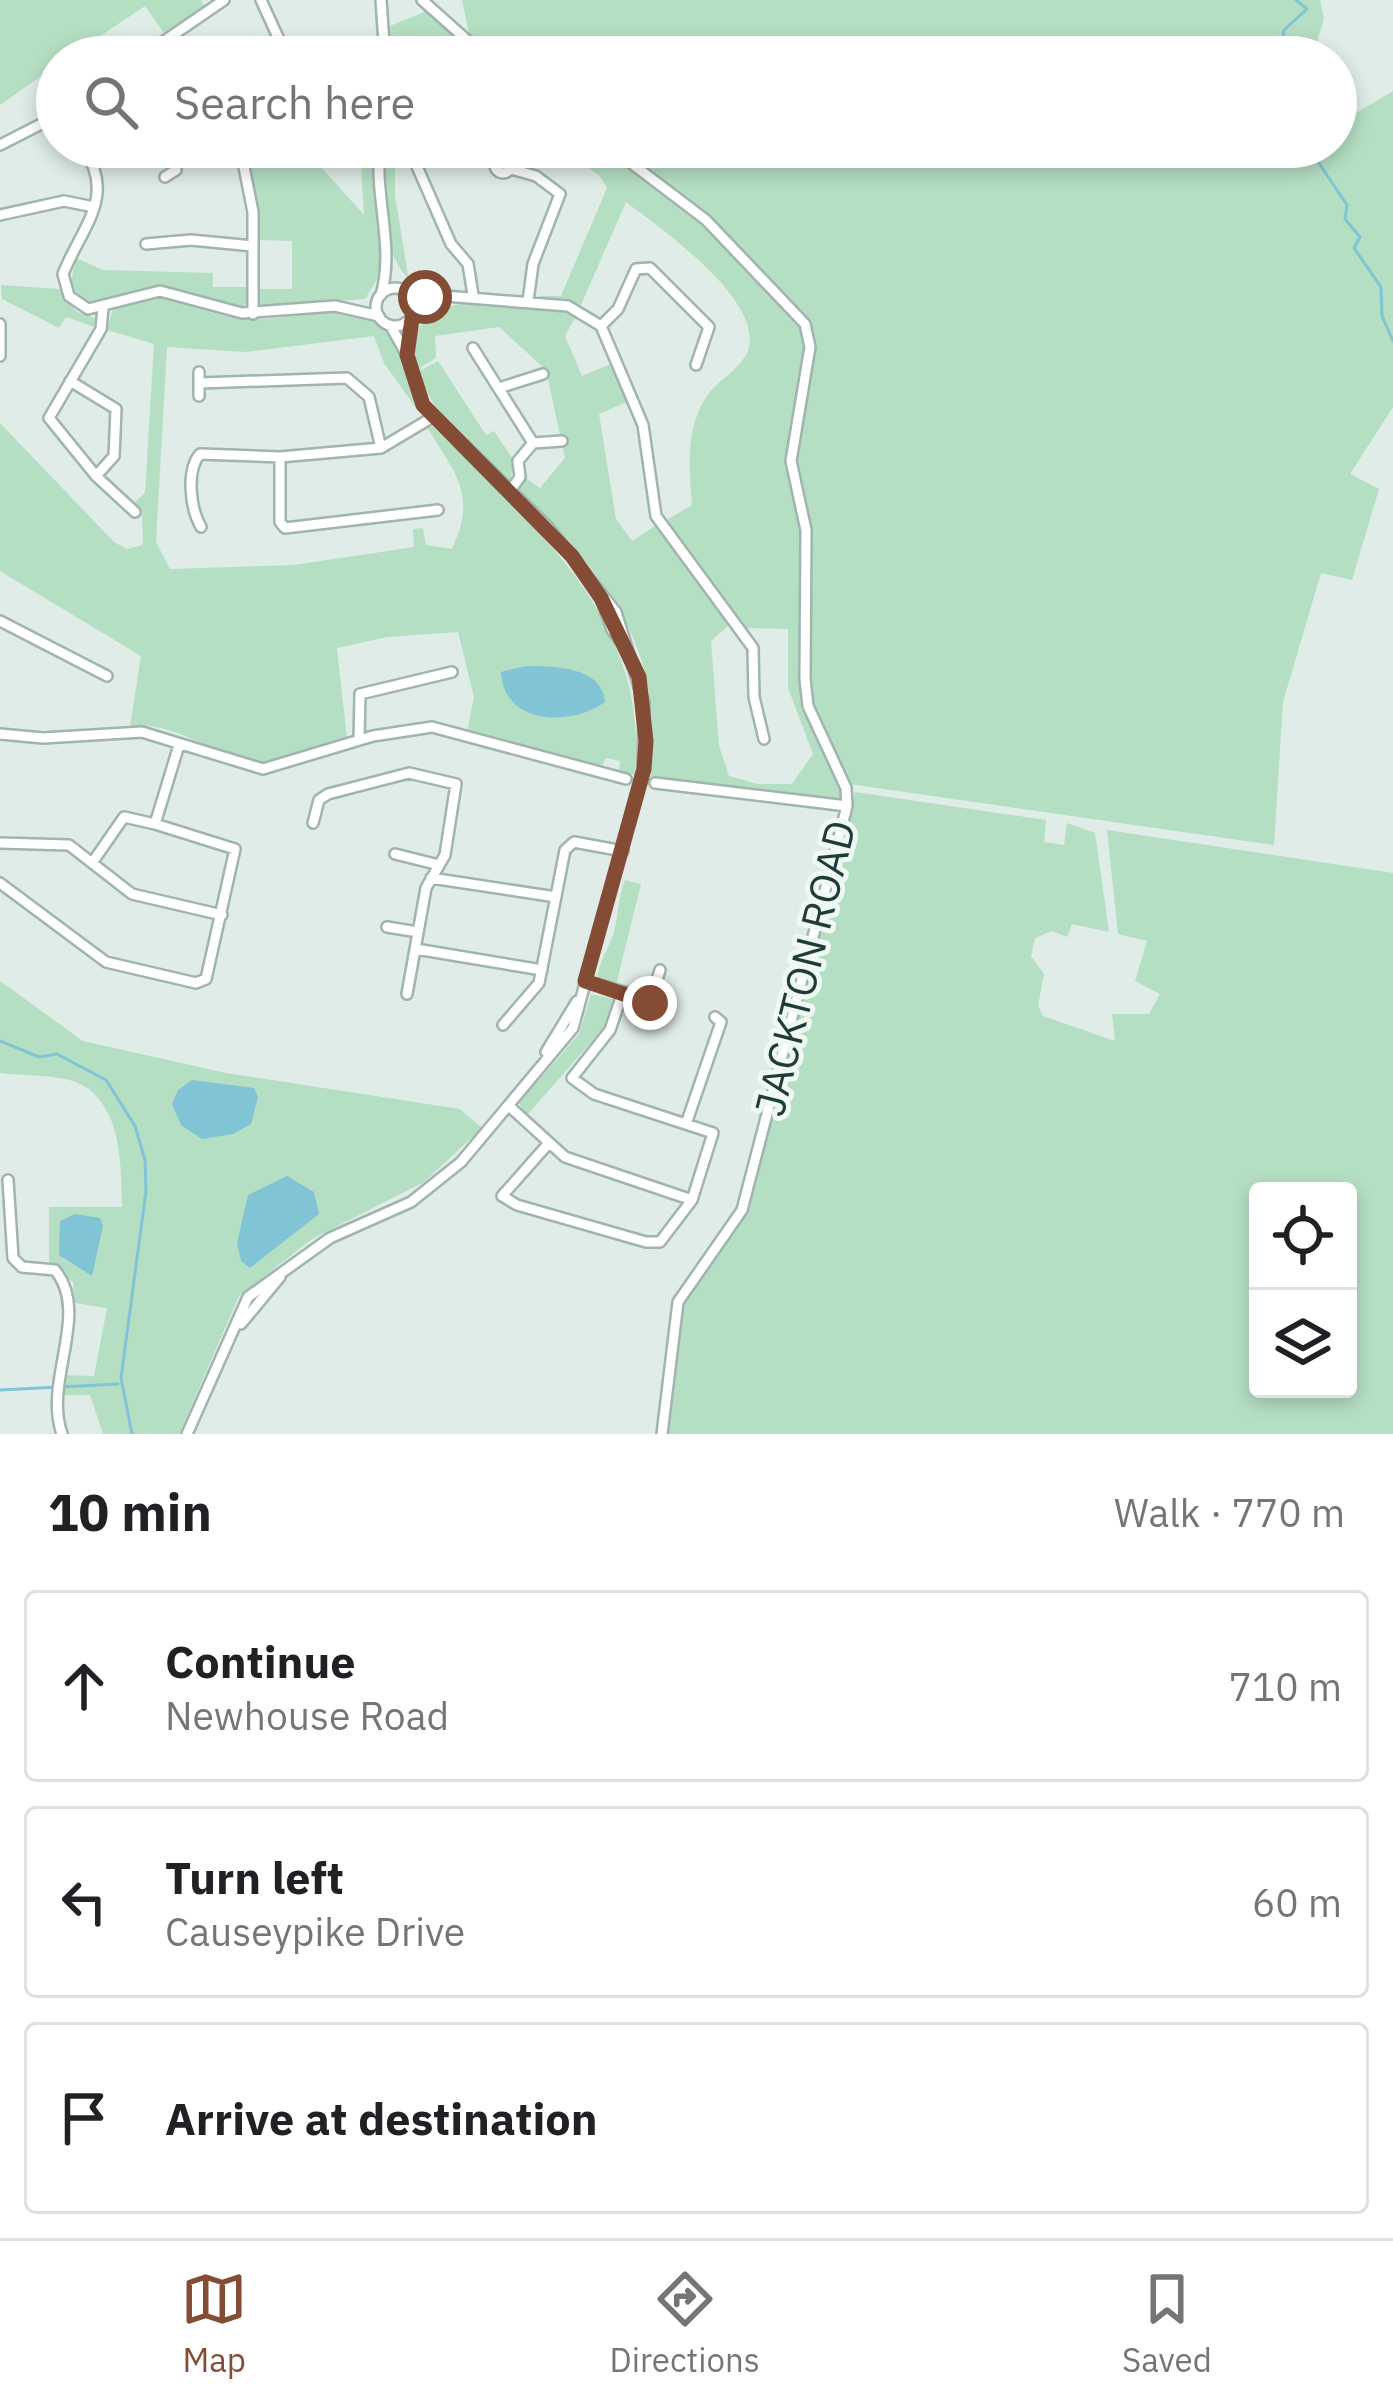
<!DOCTYPE html>
<meta charset="utf-8">
<style>
:root{--surface:#fff;--page:#f2f2f2;--text:#202124;--muted:#757577;--line:#e0e0e0;--accent:#844c35}
body{margin:0;font-family:"IBM Plex Sans",sans-serif;background:var(--page);color:var(--text)}
.controls{position:absolute;right:36px;bottom:36px;display:grid;overflow:hidden;border-radius:12px;box-shadow:0 6px 18px #0003}
.controls button{width:108px;height:108px;display:grid;place-items:center;padding:0;border:0;border-bottom:3px solid var(--line);background:var(--surface);color:var(--text);font:60px sans-serif}
.stop{position:absolute;width:36px;height:36px;margin:-27px;border:9px solid #844c35;border-radius:50%;background:#fff}
.stop.end{background:#844c35;border-color:#fff;box-shadow:0 3px 12px #0008}
.list{margin:0;padding:0;list-style:none}
h2{display:flex;justify-content:space-between;align-items:center;height:156px;margin:0;padding:0 48px;font-size:51px}
h2 small{font-size:39px;font-weight:400;color:var(--muted)}
.list li{display:grid;grid-template-columns:78px 1fr auto;gap:36px;align-items:center;box-sizing:border-box;height:192px;margin:0 24px 24px;padding:0 24px;border:3px solid var(--line);border-radius:12px}
.list b{display:block;font-size:45px;white-space:nowrap}
.list p{margin:0;font-size:39px;white-space:nowrap;color:var(--muted)}
.list em{font-size:39px;font-style:normal;color:var(--muted)}
.icon{flex:none;width:66px;height:66px;fill:none;stroke:currentColor;stroke-width:2;stroke-linecap:round;stroke-linejoin:round}
.map{position:relative;flex:none;width:1393px;height:1434px;overflow:hidden}
.search{position:absolute;background:var(--surface);box-shadow:0 6px 18px #0003;left:36px;right:36px;top:36px;height:132px;display:flex;align-items:center;gap:30px;box-sizing:border-box;padding:0 42px;border-radius:66px;color:var(--muted);font-size:45px}
.sheet{height:804px;background:var(--surface)}
nav{display:flex;justify-content:space-around;align-items:center;box-sizing:border-box;height:168px;border-top:3px solid var(--line);background:var(--surface);font-size:33px;color:var(--muted)}
nav a{display:grid;justify-items:center;gap:6px}
nav .on{color:var(--accent)}
.map>svg:first-child{display:block}
</style>
<div class="map">
<svg width="1393" height="1434" viewBox="0 0 1393 1434">
<rect width="100%" height="100%" fill="#dfece7"/>
<path fill="#b5dfc3" fill-rule="evenodd" d="M 0,0 L 201,0 L 204,6 L 164,33 L 145,6 L 69,57 L 57,57 L 57,65 L 0,105 Z
M 462,0 L 1320,0 L 1324,19 L 1312,57 L 493,57 L 478,38 L 470,38 Z
M 424,12 L 430,12 L 479,57 L 392,57 L 390,26 Z
M 1393,91 L 1393,407 L 1350,474 L 1379,489 L 1352,580 L 1321,573 L 1283,702 L 1274,845 L 849,784 L 814,713 L 808,677 L 812,552 L 796,461 L 814,335 L 806,316 L 704,211 L 615,147 L 1336,147 L 1336,125 Z
M 246,147 L 303,147 L 364,215 L 360,147 L 373,147 L 381,273 L 365,299 L 260,307 L 258,289 L 292,289 L 292,241 L 259,240 Z
M 390,147 L 395,147 L 395,196 L 409,281 L 429,287 L 428,291 C 379,274 377,191 390,147 Z
M 556,147 L 607,147 L 711,228 L 801,325 L 807,347 L 787,472 L 803,525 L 803,699 L 843,794 L 838,802 L 651,778 C 648,754 652,728 650,703 C 643,618 578,547 519,491 L 524,477 L 540,488 L 565,458 L 546,370 L 499,327 L 435,336 L 436,358 L 416,370 C 395,277 522,303 577,314 L 565,336 L 582,376 L 613,363 L 629,401 L 599,414 L 616,519 L 632,541 L 655,526 L 729,625 L 711,641 L 719,746 L 729,776 L 757,784 L 792,784 L 813,754 L 788,688 L 788,629 L 747,628 L 665,521 L 692,505 C 689,467 685,429 707,396 C 717,381 737,371 746,355 C 772,305 659,227 626,202 L 581,305 L 535,296 L 561,296 L 607,188 L 599,175 Z
M 76,258 L 103,270 L 213,273 L 213,287 L 247,287 L 247,304 L 242,308 L 156,286 L 87,303 L 70,286 Z
M 1,285 L 59,289 L 77,312 L 95,318 L 94,327 L 66,317 L 59,328 L 2,299 Z
M 155,297 C 186,301 214,317 246,319 C 294,323 365,290 396,345 C 408,366 408,393 421,415 L 384,363 L 374,336 L 246,352 L 167,347 L 156,542 L 170,569 L 294,565 L 414,547 L 413,529 L 423,528 L 426,545 L 452,549 C 477,494 457,477 427,427 L 433,427 C 535,527 650,619 635,775 L 619,771 L 620,761 L 606,758 L 600,768 L 520,752 L 467,732 L 474,697 L 458,632 L 387,637 L 337,648 L 347,739 C 325,748 299,763 275,765 C 225,767 181,719 130,727 L 141,656 L 0,571 L 0,423 L 114,542 L 127,549 L 143,545 L 142,511 L 135,502 L 145,493 L 154,344 L 107,330 L 113,309 Z
M 438,361 L 486,435 L 494,431 L 513,459 L 511,481 L 439,413 L 416,373 Z
M 855,792 L 1046,820 L 1044,842 L 1064,845 L 1067,823 L 1095,833 L 1109,932 L 1072,924 L 1067,937 L 1052,931 L 1035,938 L 1031,956 L 1044,974 L 1038,1006 L 1043,1016 L 1115,1041 L 1112,1014 L 1149,1014 L 1160,994 L 1135,981 L 1147,941 L 1118,934 L 1107,830 L 1393,873 L 1393,1434 L 666,1434 L 681,1303 L 739,1225 L 749,1200 ZM 1258,1191 L 1348,1191 L 1348,1389 L 1258,1389 Z
M 625,880 L 641,884 L 616,985 L 597,980 C 599,960 609,949 614,932 C 619,915 618,896 625,880 Z
M 0,981 L 83,1041 L 226,1073 L 460,1109 L 482,1128 L 424,1182 L 312,1239 L 239,1296 L 179,1434 L 103,1434 L 90,1395 L 61,1395 L 64,1375 L 94,1376 L 107,1308 L 75,1303 L 73,1282 L 49,1265 L 49,1207 L 122,1207 C 121,1168 123,1111 84,1086 C 65,1074 23,1076 0,1073 Z
M 591,994 L 613,999 L 607,1024 L 527,1115 L 519,1103 L 579,1034 Z"/>
<path fill="#81c4d6" d="M 526,666 C 554,666 603,667 605,702 C 570,727 504,725 501,672 Z
M 192,1080 L 254,1088 L 258,1097 L 251,1124 L 233,1134 L 202,1139 L 181,1125 L 172,1104 L 178,1090 Z
M 287,1176 L 314,1192 L 319,1214 L 250,1268 L 241,1261 L 237,1243 L 248,1195 Z
M 75,1214 L 100,1218 L 103,1226 L 92,1276 L 59,1255 L 60,1221 Z"/>
<g fill="none" stroke-linecap="round" stroke-linejoin="round">
<path stroke="#81c4d6" stroke-width="3" d="M 1280,57 L 1284,30 L 1307,9 L 1296,0
M 1308,147 L 1347,205 L 1345,219 L 1360,237 L 1354,248 L 1381,287 L 1382,316 L 1393,341
M 0,1041 L 39,1057 L 57,1054 L 106,1080 L 135,1126 L 145,1160 L 146,1191 L 121,1378 L 132,1434
M 0,1390 L 118,1384"/>
<defs>
<path id="minor" d="M 261,0 L 287,57
M 381,0 L 385,57
M 422,0 L 486,57
M 173,35 L 188,57
M 141,57 L 224,0
M 0,145 L 57,116
M 83,147 C 117,197 82,226 63,274 L 69,296 L 88,309 L 160,291 L 242,313 L 335,306 L 379,316
M 240,147 L 253,212 L 253,314
M 380,147 C 374,196 395,248 381,295
M 402,147 L 410,155 L 418,147
M 610,147 L 706,220 L 805,324 L 810,347 L 791,461 L 806,530 L 805,679 L 808,706 L 846,788 L 847,806 L 742,1210 L 678,1302 L 662,1434
M 412,155 L 451,244 L 468,264 L 473,295
M495 165a8 8 0 1 1 16 0a8 8 0 1 1-16 0Z
M 511,169 L 536,176 L 560,194 L 533,264 L 528,301
M 165,177 L 176,170 L 168,147
M 0,215 L 64,201 L 94,207
M 146,244 L 191,240 L 253,246
M376 307a19 19 0 1 1 38 0a19 19 0 1 1-38 0Z
M 408,293 L 568,306 L 601,326 L 643,425 L 656,516 L 753,648 L 754,697 L 764,739
M 103,308 L 101,329 L 49,418 L 96,476 L 135,512
M 0,324 L 0,356
M 601,326 L 618,309 L 636,269 L 650,268 L 709,327 L 696,365
M 473,348 L 533,443 L 518,461 L 520,477 L 510,491
M 70,381 L 116,409 L 114,456 L 96,476
M 200,383 L 347,378 L 369,397 L 381,448
M 499,388 L 543,374
M 199,396 L 199,372
M 533,443 L 562,441
M 280,457 L 280,522 L 285,528 L 438,510
M 201,527 C 190,508 186,470 200,454 L 280,457 L 381,448 L 433,417
M 601,598 L 612,630 L 625,646
M 0,621 L 107,676
M 0,734 L 43,738 L 142,732 L 263,769 L 373,736 L 432,727 L 626,779
M 359,740 L 360,694 L 452,672
M 655,783 L 847,806
M 313,823 L 319,800 L 328,794 L 409,773 L 456,784 L 445,855 L 426,888 L 407,994
M 0,843 L 69,845 L 132,894 L 222,915
M 395,854 L 439,865
M 92,863 L 124,817 L 155,824
M 431,878 L 556,897
M 0,883 L 106,962 L 196,983 L 206,979 L 235,849 L 155,824 L 179,745
M 387,927 L 418,932
M 416,949 L 542,970
M 585,981 L 660,1002
M 650,1003 L 660,970
M 503,1025 L 539,983 L 565,850 L 574,842 L 623,851
M 546,1052 L 577,1001
M 509,1106 L 565,1157 L 692,1200
M 686,1124 L 721,1022 L 715,1017
M 548,1144 L 502,1196 L 517,1205 L 646,1242 L 660,1242 L 692,1200 L 713,1133 L 594,1094 L 572,1078 L 610,1030 L 622,995
M 8,1180 L 13,1258 L 22,1267 L 55,1270 C 91,1314 43,1380 62,1434
M 241,1324 L 280,1277
M 187,1434 L 248,1297 L 330,1238 L 411,1202 L 461,1162 L 573,1028 L 643,769 L 644,703 L 616,612 L 548,527 L 423,405 L 407,355 L 390,325"/>
</defs>
<use href="#minor" stroke="#a1b4af" stroke-width="14"/>
<use href="#minor" stroke="#fff" stroke-width="9"/>
</g>
<g fill="none" stroke-linecap="round" stroke-linejoin="round">
<path stroke="#844c35" stroke-width="15" d="M 425,297 L 408,293 L 414,305 L 407,355 L 423,405 L 572,556 L 601,598 L 639,677 L 646,741 L 644,769 L 585,981 L 650,1003"/>
</g>
<g text-anchor="middle" stroke-width="10" stroke-linejoin="round" paint-order="stroke">
<g font-size="42" fill="#1e3d37" stroke="#eff8f4">
<text transform="translate(805 968) rotate(-76)" y="15">JACKTON ROAD</text>
</g>
</g>
</svg>
<div class="controls">
<button><svg class="icon" aria-label="locate" viewBox="0 0 24 24"><circle cx="12" cy="12" r="6"/><path d="M12 2v4M12 18v4M2 12h4M18 12h4"/></svg></button>
<button><svg class="icon" aria-label="layers" viewBox="0 0 24 24"><path d="M12 4l9 5-9 5-9-5zM3 14l9 5 9-5"/></svg></button>
</div>
<div class="stop" style="left:425px;top:297px"></div>
<div class="stop end" style="left:650px;top:1003px"></div>
<div class="search"><svg class="icon" aria-label="search" viewBox="0 0 24 24"><circle cx="10" cy="10" r="6"/><path d="M15 15l6 6"/></svg>Search here</div>
</div>
<section class="sheet">
<h2>10 min<small>Walk · 770 m</small></h2>
<ul class="list">
<li><svg class="icon" aria-label="ahead" viewBox="0 0 24 24"><path d="M12 20V5M6 11l6-6 6 6"/></svg><div><b>Continue</b><p>Newhouse Road</p></div><em>710 m</em></li>
<li><svg class="icon" aria-label="left" viewBox="0 0 24 24"><path d="M17 20v-9H6M10 6l-5 5 5 5"/></svg><div><b>Turn left</b><p>Causeypike Drive</p></div><em>60 m</em></li>
<li><svg class="icon" aria-label="arrive" viewBox="0 0 24 24"><path d="M6 21V4h12l-3 4 3 4H6"/></svg><div><b>Arrive at destination</b></div></li>
</ul>
</section>
<nav>
<a class="on"><svg class="icon" aria-label="map" viewBox="0 0 24 24"><path d="M3 6l6-2 6 2 6-2v14l-6 2-6-2-6 2zM9 4v14M15 6v14"/></svg>Map</a>
<a><svg class="icon" aria-label="directions" viewBox="0 0 24 24"><path d="M12 3l9 9-9 9-9-9zM9 14v-3h6M13 9l2 2-2 2"/></svg>Directions</a>
<a><svg class="icon" aria-label="saved" viewBox="0 0 24 24"><path d="M7 4h10v16l-5-4-5 4z"/></svg>Saved</a>
</nav>
